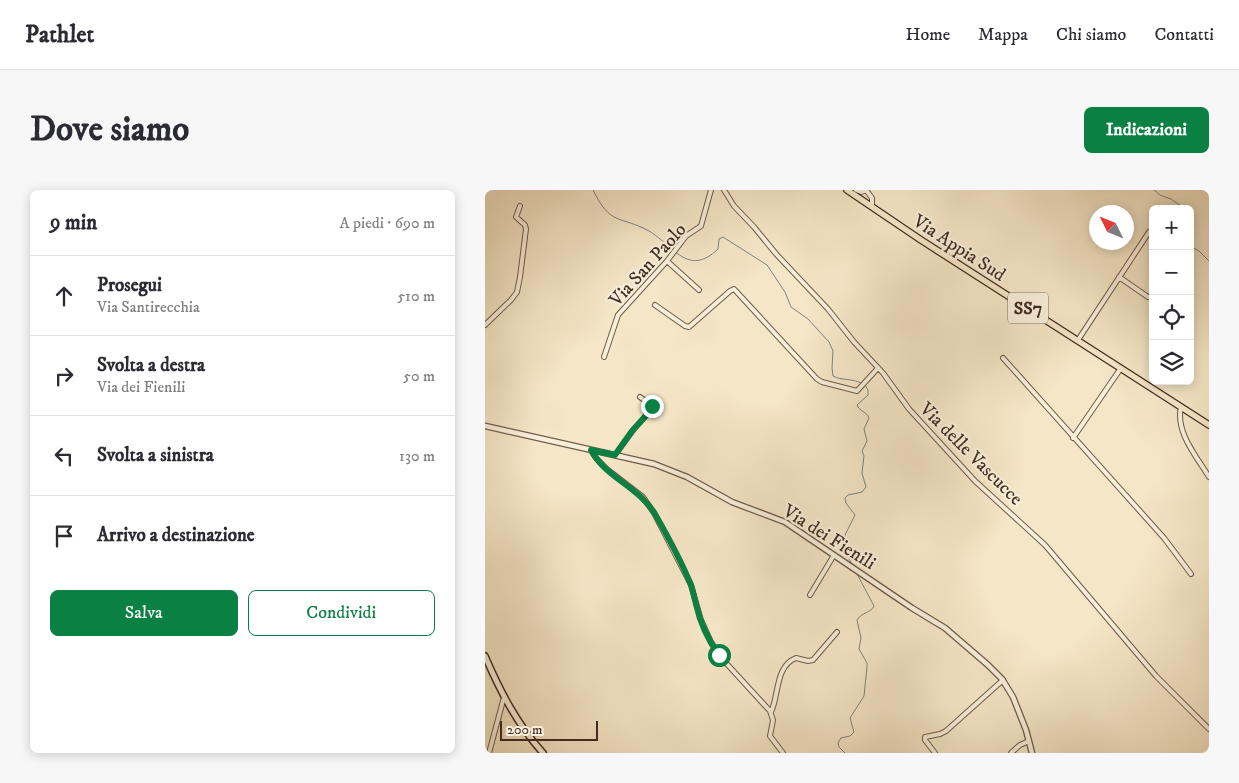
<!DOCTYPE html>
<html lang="it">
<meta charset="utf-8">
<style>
:root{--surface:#fff;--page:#f7f7f7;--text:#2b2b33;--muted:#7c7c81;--line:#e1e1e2;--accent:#0b8043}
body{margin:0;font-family:"IM FELL DW Pica",serif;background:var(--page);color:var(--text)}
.controls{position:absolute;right:15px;top:15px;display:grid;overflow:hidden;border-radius:8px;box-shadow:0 2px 12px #0003}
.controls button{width:45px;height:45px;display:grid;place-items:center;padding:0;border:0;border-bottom:1px solid var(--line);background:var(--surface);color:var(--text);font:25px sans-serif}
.compass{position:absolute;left:604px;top:15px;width:45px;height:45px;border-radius:50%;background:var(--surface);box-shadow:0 2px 12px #0003;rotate:313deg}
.scale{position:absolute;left:15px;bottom:12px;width:98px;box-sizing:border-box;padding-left:5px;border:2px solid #442c21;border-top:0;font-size:14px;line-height:18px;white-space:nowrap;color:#442c21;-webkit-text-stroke:4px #f8efdb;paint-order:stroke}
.stop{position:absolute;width:15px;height:15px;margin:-11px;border:4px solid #0b8043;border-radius:50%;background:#fff}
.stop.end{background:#0b8043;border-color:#fff;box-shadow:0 1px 5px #0008}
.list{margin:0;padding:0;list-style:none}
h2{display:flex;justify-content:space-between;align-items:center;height:65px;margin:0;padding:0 20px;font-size:21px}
h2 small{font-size:16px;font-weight:400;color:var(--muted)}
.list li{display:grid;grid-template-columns:32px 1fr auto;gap:15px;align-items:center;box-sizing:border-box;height:80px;padding:0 20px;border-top:1px solid var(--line)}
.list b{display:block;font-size:19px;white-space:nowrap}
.list p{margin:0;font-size:16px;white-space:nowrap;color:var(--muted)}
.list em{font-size:16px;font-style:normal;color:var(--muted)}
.actions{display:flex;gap:10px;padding:15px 20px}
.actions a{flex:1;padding:11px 0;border:1px solid var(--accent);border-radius:8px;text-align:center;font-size:18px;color:var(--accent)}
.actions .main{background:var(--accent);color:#fff}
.icon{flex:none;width:28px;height:28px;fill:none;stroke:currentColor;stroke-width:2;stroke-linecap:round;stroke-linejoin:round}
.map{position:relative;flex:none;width:724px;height:563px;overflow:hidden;border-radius:8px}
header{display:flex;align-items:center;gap:30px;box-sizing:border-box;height:70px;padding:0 25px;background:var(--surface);border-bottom:1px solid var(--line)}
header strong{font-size:24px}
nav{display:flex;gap:28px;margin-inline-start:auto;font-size:18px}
.intro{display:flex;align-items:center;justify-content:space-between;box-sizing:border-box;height:120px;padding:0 30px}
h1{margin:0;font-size:35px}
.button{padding:12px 22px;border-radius:8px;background:var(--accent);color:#fff;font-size:18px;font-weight:700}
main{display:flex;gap:30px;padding:0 30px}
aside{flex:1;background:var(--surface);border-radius:8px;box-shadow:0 2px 12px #0003}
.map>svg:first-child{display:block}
</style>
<header>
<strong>Pathlet</strong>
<nav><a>Home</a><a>Mappa</a><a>Chi siamo</a><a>Contatti</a></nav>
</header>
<div class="intro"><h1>Dove siamo</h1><a class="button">Indicazioni</a></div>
<main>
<aside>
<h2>9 min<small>A piedi · 690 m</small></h2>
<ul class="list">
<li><svg class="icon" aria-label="ahead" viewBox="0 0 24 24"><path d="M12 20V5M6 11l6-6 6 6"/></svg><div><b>Prosegui</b><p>Via Santirecchia</p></div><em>510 m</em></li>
<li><svg class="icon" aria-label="right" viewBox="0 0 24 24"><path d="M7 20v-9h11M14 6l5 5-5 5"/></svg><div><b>Svolta a destra</b><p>Via dei Fienili</p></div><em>50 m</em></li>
<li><svg class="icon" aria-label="left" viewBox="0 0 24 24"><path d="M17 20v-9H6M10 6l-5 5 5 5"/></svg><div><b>Svolta a sinistra</b></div><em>130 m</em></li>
<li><svg class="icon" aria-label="arrive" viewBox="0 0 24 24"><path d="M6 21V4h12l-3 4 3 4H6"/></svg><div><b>Arrivo a destinazione</b></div></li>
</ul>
<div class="actions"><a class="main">Salva</a><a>Condividi</a></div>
</aside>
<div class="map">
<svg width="724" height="563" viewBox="0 0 724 563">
<rect width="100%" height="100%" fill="#f5e6c7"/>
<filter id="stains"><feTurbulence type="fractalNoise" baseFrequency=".004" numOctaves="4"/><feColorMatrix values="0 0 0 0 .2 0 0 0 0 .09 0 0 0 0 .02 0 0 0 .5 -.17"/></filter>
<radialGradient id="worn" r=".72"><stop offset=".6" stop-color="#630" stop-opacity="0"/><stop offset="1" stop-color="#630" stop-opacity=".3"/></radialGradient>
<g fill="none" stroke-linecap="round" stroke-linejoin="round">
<path stroke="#7b8380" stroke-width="1" d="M 108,0 C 126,37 135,25 164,41 C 188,55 203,88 233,59 L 234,49 L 238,47 L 282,75 L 300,102 L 306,117 L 323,129 L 344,152 L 348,161 L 347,178 L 348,186 C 357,191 367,188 376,193
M 669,0 L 675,5 L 686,9 L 700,19
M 705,25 L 708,33 L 705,39
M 705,56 L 714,61 L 724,71
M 368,376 L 362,365 L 360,345 L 370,325 L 361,313 L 360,308 L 363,305 L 377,302 L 381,297 L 377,283 L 379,266 L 377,261 L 382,251 L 379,239 L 384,228 C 382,222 374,221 372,215 L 383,205 L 383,200 L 380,195
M 360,563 L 354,557 L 353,553 L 356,548 L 365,546 L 369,542 L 365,528 L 379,506 L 382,477 L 382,473 L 374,459 L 376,448 L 372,430 C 377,422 386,423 389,416 L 372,384"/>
<defs>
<path id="minor" d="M 239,0 L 249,16 L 269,37 L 292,65 L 343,119 L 369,152 L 398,183 L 424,219 L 490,291 L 560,355 L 671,486 L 724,539
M 371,0 L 376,2 L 382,0
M 381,0 L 387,8 L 387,17
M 182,71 L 214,100
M 634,87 L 663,107
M 170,115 L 200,136 L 204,137 L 245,101 L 249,99 L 332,189 L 337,192 L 372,201 L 393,178
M 0,135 L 26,110 L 32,102 L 35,87 L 41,39 L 40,35 L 31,27 L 35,16
M 593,150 L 664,42
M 119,167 L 133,125 L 182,71 L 201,46 L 216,36 L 226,0
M 518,168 L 679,348 L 706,384
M 696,217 C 690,242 712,267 724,287
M 588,248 L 636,178
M 106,260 L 111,268 L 123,280 L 158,307 L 169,323 L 206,395 L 216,430 L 226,452 L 241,473 L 285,521 L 288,530 L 285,546 L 298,563
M 130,265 L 149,239 L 167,219 L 166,215 L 155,207
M 325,405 L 349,365
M 286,522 C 294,506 290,476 311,468 L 323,471 L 328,470 L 352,442
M 4,563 L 19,507
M 450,563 L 440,550 L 440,547 L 455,544 L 461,541 L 518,490
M 526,563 L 535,555 L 544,551"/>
<path id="tertiary" d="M 0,236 L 169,274 L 202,287 L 247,312 L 300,332 L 427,418 L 460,438 L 503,475 L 517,489 L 528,507 L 541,540 L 547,563"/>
<path id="secondary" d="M 0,466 C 15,501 32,534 58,563"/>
<path id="primary" d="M 362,0 L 436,50 L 724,235"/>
</defs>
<use href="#minor" stroke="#705a4a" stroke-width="6"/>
<use href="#tertiary" stroke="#705a4a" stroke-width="7"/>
<use href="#secondary" stroke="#442c21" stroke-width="8"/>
<use href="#primary" stroke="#442c21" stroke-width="8"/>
<use href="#minor" stroke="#f8efdb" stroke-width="4"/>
<use href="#tertiary" stroke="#f8efdb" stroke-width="4.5"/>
<use href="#secondary" stroke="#f8efdb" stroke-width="5"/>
<use href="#primary" stroke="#f5e6c7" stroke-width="5.5"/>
</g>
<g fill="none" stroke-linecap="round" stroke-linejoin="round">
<path stroke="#0b8043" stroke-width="6" d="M 167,216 L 167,219 L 147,241 L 130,265 L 106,260 C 120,287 154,297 170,324 C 182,345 197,373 206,395 C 208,401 209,407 211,414 C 215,432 223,450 234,465"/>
</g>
<g text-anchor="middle" stroke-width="4.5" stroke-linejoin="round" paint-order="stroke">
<rect fill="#f8efdb" stroke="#7a6659" stroke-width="1" x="523" y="102.5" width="40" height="31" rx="4"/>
<g font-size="18" font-weight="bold" fill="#442c21">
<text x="543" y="124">SS7</text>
</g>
<g font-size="19" fill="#442c21" stroke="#f8efdb">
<text transform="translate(475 57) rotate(33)" y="7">Via Appia Sud</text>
<text transform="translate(162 74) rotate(-48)" y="7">Via San Paolo</text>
<text transform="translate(487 263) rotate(45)" y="7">Via delle Vascucce</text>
<text transform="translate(345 346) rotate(32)" y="7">Via dei Fienili</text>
</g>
</g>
<rect width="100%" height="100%" filter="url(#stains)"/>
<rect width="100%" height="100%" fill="url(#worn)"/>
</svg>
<div class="controls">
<button>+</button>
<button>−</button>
<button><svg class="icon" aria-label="locate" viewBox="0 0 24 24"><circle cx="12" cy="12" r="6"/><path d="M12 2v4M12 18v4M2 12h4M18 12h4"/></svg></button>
<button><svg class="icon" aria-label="layers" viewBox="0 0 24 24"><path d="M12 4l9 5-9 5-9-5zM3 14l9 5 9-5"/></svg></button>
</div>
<svg class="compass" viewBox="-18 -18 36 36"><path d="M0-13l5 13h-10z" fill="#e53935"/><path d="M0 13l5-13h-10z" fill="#7c7c81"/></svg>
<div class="scale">200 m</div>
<div class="stop" style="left:234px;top:465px"></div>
<div class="stop end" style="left:167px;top:216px"></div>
</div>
</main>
